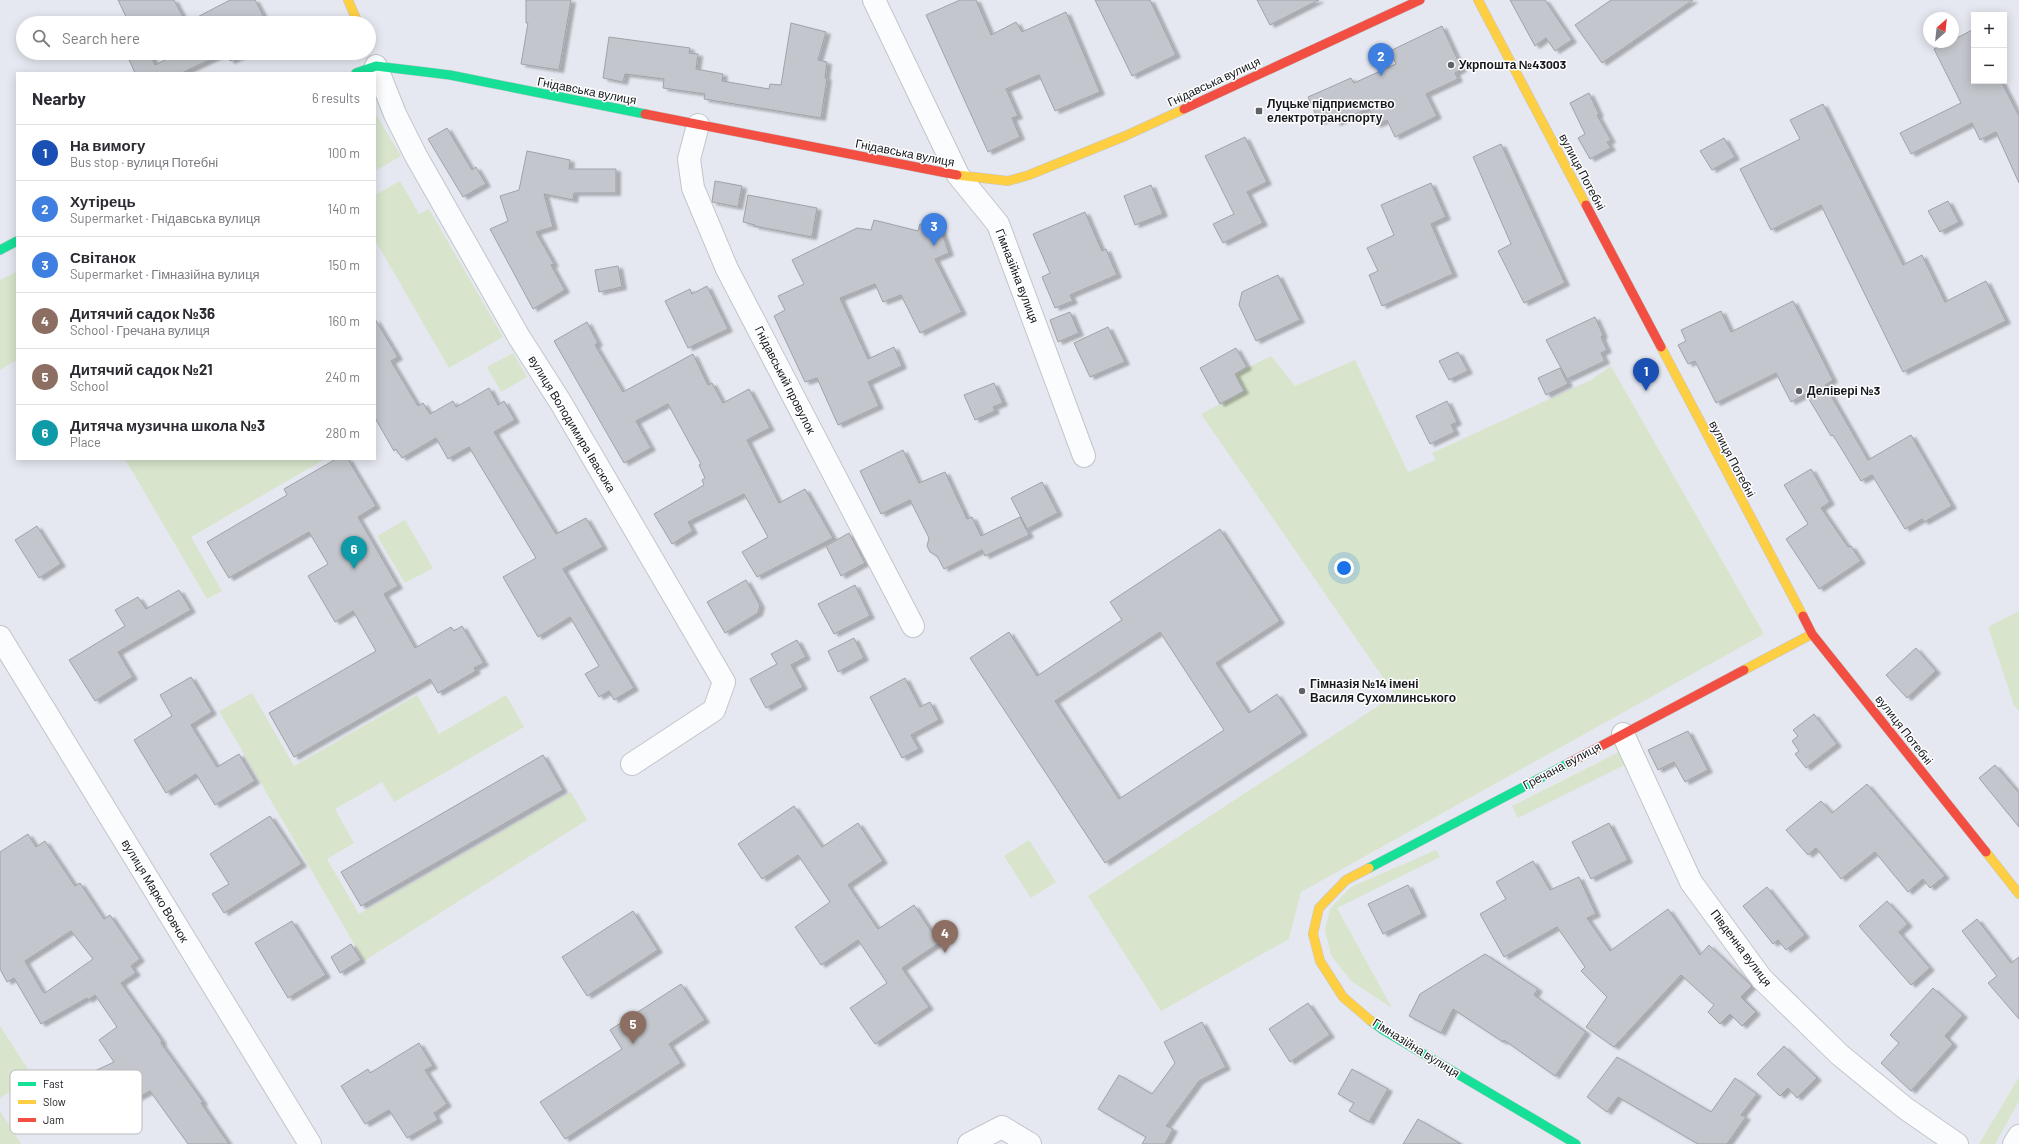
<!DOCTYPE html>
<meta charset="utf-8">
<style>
:root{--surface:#fff;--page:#f2f2f3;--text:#2b2b33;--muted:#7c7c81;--line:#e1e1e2;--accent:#2563eb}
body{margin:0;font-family:Barlow,sans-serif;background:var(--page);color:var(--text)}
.controls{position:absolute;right:12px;top:12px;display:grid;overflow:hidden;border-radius:0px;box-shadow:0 2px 10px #0003}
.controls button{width:36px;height:36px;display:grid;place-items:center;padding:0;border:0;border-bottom:1px solid var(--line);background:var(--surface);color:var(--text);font:20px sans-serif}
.compass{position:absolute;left:1923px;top:12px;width:36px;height:36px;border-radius:50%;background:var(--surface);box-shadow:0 2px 10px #0003;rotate:27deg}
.you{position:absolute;left:1344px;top:568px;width:14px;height:14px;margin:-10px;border:3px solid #fff;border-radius:50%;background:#1a73e8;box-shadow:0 0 0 6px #1a73e833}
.badge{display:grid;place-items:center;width:26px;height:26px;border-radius:50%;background:var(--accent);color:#fff;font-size:13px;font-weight:700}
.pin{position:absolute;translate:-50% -33px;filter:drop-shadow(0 1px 2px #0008)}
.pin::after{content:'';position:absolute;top:21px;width:14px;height:12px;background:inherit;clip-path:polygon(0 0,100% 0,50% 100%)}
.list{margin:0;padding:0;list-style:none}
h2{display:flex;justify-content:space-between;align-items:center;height:52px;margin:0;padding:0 16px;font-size:17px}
h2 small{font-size:13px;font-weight:400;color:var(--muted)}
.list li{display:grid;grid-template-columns:26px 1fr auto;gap:12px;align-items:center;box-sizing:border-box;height:56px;padding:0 16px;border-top:1px solid var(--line)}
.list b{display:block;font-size:15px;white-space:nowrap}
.list p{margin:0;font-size:13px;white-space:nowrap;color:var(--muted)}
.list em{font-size:13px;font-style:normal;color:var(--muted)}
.icon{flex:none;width:22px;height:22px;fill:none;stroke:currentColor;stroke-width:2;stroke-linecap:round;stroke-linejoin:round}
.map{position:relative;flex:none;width:2019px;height:1144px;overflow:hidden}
.search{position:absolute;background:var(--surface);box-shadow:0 2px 10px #0003;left:16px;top:16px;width:360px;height:44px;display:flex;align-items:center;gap:10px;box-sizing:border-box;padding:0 14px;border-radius:22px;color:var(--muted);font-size:15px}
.panel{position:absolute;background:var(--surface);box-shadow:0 2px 10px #0003;left:16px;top:72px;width:360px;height:388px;border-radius:0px}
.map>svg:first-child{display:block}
</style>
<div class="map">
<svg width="2019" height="1144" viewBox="0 0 2019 1144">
<defs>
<filter id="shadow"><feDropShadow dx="4.5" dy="2.5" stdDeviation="1" flood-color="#0004"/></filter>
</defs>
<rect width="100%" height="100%" fill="#e5e8f0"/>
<path fill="#d8e5cc" d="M 375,113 L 401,156 L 375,171 Z
M 400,181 L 419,214 L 429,209 L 503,337 L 449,368 L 375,240 L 375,195 Z
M 16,272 L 17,360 L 0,370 L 0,280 Z
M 513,353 L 527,377 L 501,392 L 487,367 Z
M 1271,356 L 1295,386 L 1355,360 L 1408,472 L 1436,460 L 1432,453 L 1591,380 L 1611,366 L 1764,634 L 1301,892 L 1289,939 L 1161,1011 L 1088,896 L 1395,695 L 1201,414 L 1220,404 L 1235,374 Z
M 125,459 L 325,459 L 191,537 L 222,591 L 207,599 Z
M 405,520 L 433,568 L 405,583 L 377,536 Z
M 2019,611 L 2019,711 L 2014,705 L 1988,627 Z
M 252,693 L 294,766 L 417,695 L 439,734 L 506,695 L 524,727 L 394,802 L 382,782 L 335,809 L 354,843 L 327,859 L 359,914 L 571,792 L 587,820 L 364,961 L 219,711 Z
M 1619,752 L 1625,765 L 1518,818 L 1512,806 Z
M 1029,840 L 1056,882 L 1031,898 L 1004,856 Z
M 1436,850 L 1440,857 L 1337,908 L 1392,1008 L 1351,981 L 1331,955 L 1325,930 L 1330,909 L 1351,887 Z
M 0,1026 L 33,1077 L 0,1098 Z
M 2019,1077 L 2019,1101 L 1995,1144 L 1979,1144 Z
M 0,1111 L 21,1144 L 0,1144 Z"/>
<path fill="#c3c6cc" stroke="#a0a2a7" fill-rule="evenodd" filter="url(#shadow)" d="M 118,0 L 174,0 L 183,17 L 172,23 L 129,23 Z
M 230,0 L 255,0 L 267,23 L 186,23 Z
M 526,0 L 571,0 L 559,70 L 521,64 L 528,23 L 526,23 Z
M 960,0 L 976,0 L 991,35 L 1016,22 L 1022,32 L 1066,12 L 1100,92 L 1055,111 L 1039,75 L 1006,89 L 1018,116 L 1012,118 L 1020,137 L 988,152 L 926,15 Z
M 1095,0 L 1150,0 L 1176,55 L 1132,76 Z
M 1257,0 L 1319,0 L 1270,25 Z
M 1510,0 L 1545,0 L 1572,40 L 1555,51 L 1546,38 L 1535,46 Z
M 1611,0 L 1693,0 L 1602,63 L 1575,25 Z
M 791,23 L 826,32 L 818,60 L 827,62 L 825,78 L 827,78 L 821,118 L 704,99 L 705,94 L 663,88 L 664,79 L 625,74 L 623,82 L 603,78 L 609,37 L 690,48 L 689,53 L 698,54 L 696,69 L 723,74 L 722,81 L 769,89 L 770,84 L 781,85 Z
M 1442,26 L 1462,69 L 1455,73 L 1458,79 L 1426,94 L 1437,116 L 1395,137 L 1387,120 L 1376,125 L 1369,108 L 1336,123 L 1333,116 L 1319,122 L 1308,97 L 1351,78 L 1354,83 L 1396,64 L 1390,51 Z
M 1974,29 L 1974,81 L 2001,81 L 2019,116 L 2019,183 L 1996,132 L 1980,140 L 1972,123 L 1911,154 L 1900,133 L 1961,103 L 1934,49 L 1948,42 L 1953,42 L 1953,40 Z
M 126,53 L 150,53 L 155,65 L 179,53 L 224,53 L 182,73 L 135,73 Z
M 226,53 L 247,53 L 230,61 Z
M 1589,93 L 1599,114 L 1597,115 L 1611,140 L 1607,142 L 1611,148 L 1590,159 L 1578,138 L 1585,134 L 1570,103 Z
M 1823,104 L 1903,265 L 1922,255 L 1945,302 L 1986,281 L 2006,321 L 1903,372 L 1821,205 L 1771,230 L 1740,169 L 1800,139 L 1790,120 Z
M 447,128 L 472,170 L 476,167 L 486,184 L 463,197 L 428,139 Z
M 1245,137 L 1267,182 L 1247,192 L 1263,223 L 1223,243 L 1213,224 L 1234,214 L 1205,156 Z
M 1724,138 L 1735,157 L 1712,170 L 1700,151 Z
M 1501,144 L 1565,283 L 1524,303 L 1498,251 L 1511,244 L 1473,157 Z
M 527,151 L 570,160 L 569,169 L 616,169 L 616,193 L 574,193 L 573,200 L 544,194 L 553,227 L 536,232 L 554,264 L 551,265 L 565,290 L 533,309 L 490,229 L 508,221 L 500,196 L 519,190 Z
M 715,181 L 742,186 L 738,207 L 712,202 Z
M 1431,183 L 1446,217 L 1431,224 L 1453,274 L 1382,306 L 1369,275 L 1378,271 L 1367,248 L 1394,235 L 1381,205 Z
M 1151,185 L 1163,214 L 1135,225 L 1124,196 Z
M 748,195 L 817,208 L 812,237 L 754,226 L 755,225 L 743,222 Z
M 1948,201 L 1959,222 L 1940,232 L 1928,211 Z
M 1085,212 L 1102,251 L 1106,249 L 1117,275 L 1070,295 L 1073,301 L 1055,308 L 1042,277 L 1050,273 L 1033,234 Z
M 874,220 L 918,231 L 920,224 L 940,227 L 949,253 L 935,259 L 962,312 L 920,333 L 901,295 L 883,302 L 875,284 L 840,298 L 868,359 L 894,347 L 902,366 L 868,382 L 879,406 L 838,425 L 817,378 L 805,382 L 774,316 L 785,310 L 778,296 L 804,284 L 792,260 L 857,228 L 871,230 Z
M 618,266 L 622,287 L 599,292 L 595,270 Z
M 1278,275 L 1300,320 L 1256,341 L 1239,305 L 1242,292 Z
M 707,286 L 728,329 L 688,348 L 665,301 L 690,289 L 692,294 Z
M 1793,301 L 1833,380 L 1825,385 L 1868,460 L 1911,435 L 1952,506 L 1924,522 L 1922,519 L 1905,529 L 1872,475 L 1861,481 L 1833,435 L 1831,436 L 1806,394 L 1791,402 L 1776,373 L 1716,403 L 1695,361 L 1688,364 L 1678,345 L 1686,341 L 1681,330 L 1721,311 L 1731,332 Z
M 1070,312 L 1079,333 L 1058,342 L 1050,320 Z
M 1595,317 L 1603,335 L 1601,337 L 1607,350 L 1601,353 L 1605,361 L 1567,379 L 1546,340 Z
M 375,319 L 398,357 L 391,361 L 418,406 L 423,403 L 430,414 L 453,401 L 456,407 L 489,388 L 498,405 L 504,401 L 515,420 L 494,432 L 556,534 L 586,518 L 603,547 L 563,569 L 634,688 L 614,700 L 609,691 L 599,697 L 585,674 L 599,666 L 570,617 L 538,637 L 503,577 L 536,558 L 469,447 L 448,459 L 436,438 L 402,458 L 396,449 L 394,451 L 375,418 Z
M 587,322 L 598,343 L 595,345 L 623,392 L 693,354 L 708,385 L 712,383 L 723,403 L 749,389 L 770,428 L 747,440 L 779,503 L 805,489 L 833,538 L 757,577 L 742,552 L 768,537 L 744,494 L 688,522 L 693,531 L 672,544 L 654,514 L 704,485 L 702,480 L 705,478 L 699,465 L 701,464 L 668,404 L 636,421 L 651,448 L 624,463 L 554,341 Z
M 1108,327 L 1125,362 L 1090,377 L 1074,343 Z
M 1236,348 L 1247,367 L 1235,374 L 1244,391 L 1220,404 L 1200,368 Z
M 1458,352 L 1468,371 L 1449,380 L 1439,361 Z
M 1560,368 L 1568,384 L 1546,395 L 1538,378 Z
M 994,383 L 1003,403 L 993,407 L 995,411 L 975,420 L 964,395 Z
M 1447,401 L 1457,422 L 1451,425 L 1455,432 L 1430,444 L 1416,416 Z
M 903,450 L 919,483 L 945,472 L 967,519 L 972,517 L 981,536 L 1020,517 L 1029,535 L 985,556 L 982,550 L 944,569 L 937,556 L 930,552 L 927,546 L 929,538 L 910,500 L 881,514 L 860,471 Z
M 336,459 L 348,459 L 376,506 L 358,517 L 398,586 L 384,594 L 415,648 L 451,627 L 454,631 L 462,626 L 484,663 L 474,668 L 476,671 L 438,693 L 430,679 L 294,757 L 269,713 L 376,651 L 353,611 L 335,622 L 308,576 L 328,564 L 309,532 L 229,578 L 207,542 L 287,495 L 284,489 Z
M 1811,469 L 1830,502 L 1821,508 L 1848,547 L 1851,546 L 1861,561 L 1819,589 L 1786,539 L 1808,524 L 1784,485 Z
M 1042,482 L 1058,513 L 1027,529 L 1011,498 Z
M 37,526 L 61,564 L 39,578 L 15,540 Z
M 1220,529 L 1280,621 L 1216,663 L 1249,713 L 1277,694 L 1303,733 L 1105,863 L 970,658 L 1009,632 L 1037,676 L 1122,620 L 1110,602 ZM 1160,632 L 1224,730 L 1119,799 L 1055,701 Z
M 849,533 L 865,563 L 841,576 L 826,546 Z
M 746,580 L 760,605 L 758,613 L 725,633 L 707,602 Z
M 855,585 L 870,616 L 834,634 L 818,604 Z
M 179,590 L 191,610 L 118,652 L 133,677 L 95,701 L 69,660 L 125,626 L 115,610 L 138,597 L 146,609 Z
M 854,638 L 864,658 L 838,672 L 828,651 Z
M 797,640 L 806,657 L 791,665 L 803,687 L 766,708 L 750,679 L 777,664 L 771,654 Z
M 1916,648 L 1936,671 L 1907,698 L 1886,675 Z
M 191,677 L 212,712 L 191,725 L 217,767 L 239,754 L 255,781 L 215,805 L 196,774 L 166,793 L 134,740 L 172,716 L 160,695 Z
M 905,678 L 920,707 L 930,702 L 939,720 L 911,735 L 919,749 L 902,758 L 870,697 Z
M 1814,714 L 1837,744 L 1806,768 L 1795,754 L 1799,751 L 1792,741 L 1798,736 L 1793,730 Z
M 1688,731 L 1708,770 L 1685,782 L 1674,762 L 1658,770 L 1648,750 Z
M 543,755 L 563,790 L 361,906 L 341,872 Z
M 1995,765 L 2019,793 L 2019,827 L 1979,778 Z
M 1867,784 L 1945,876 L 1930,888 L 1923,879 L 1908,892 L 1875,852 L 1841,879 L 1816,848 L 1808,855 L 1786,830 L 1821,801 L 1832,813 Z
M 794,806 L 822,847 L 858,823 L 883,861 L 848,885 L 878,929 L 914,905 L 939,943 L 902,968 L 929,1007 L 875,1044 L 850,1008 L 887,983 L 858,940 L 821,965 L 795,927 L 830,902 L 798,855 L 762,879 L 738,844 Z
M 270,816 L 302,864 L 224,913 L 212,894 L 229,884 L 210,854 Z
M 1609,823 L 1628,860 L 1591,879 L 1572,842 Z
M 28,834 L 36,847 L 45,841 L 75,886 L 80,883 L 104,919 L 110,915 L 140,959 L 131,966 L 136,973 L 121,983 L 162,1041 L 161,1043 L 203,1102 L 201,1103 L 229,1144 L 188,1144 L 150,1091 L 105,1115 L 86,1075 L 114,1062 L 99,1040 L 117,1027 L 95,995 L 88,1000 L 87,998 L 41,1024 L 14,978 L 7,982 L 0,969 L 0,852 ZM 71,931 L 93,959 L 45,993 L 43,992 L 25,961 Z
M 1533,861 L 1550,890 L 1579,877 L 1596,914 L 1587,918 L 1610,951 L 1668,909 L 1700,955 L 1709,945 L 1752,986 L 1741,997 L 1756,1012 L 1742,1026 L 1730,1014 L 1720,1024 L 1708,1012 L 1714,1005 L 1681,975 L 1614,1047 L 1586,1027 L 1607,997 L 1581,971 L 1585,967 L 1557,927 L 1504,957 L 1480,914 L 1506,899 L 1496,882 Z
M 1408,885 L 1422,914 L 1383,934 L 1368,904 Z
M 1767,887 L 1805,935 L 1786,950 L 1778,940 L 1773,944 L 1743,906 Z
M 1887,901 L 1908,924 L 1899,932 L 1930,968 L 1911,985 L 1859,926 Z
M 633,911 L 658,950 L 587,996 L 562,957 Z
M 1977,919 L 2011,963 L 2019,957 L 2019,1019 L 1988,983 L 1997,976 L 1962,931 Z
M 292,921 L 326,975 L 288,998 L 255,943 Z
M 351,944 L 361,960 L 340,973 L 331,957 Z
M 1485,954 L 1538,989 L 1534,995 L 1586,1032 L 1555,1076 L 1504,1040 L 1503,1042 L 1453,1009 L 1441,1033 L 1409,1016 L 1420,994 Z
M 681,984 L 705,1020 L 669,1044 L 681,1063 L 565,1139 L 540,1102 L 622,1049 L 610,1030 Z
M 1933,988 L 1963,1015 L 1945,1036 L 1953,1044 L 1911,1091 L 1881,1063 L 1899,1043 L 1890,1035 Z
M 1308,1003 L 1330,1035 L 1290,1062 L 1269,1029 Z
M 1202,1022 L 1226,1067 L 1199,1081 L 1166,1126 L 1173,1129 L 1165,1144 L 1142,1144 L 1146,1137 L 1098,1109 L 1119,1075 L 1152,1094 L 1175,1063 L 1164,1042 Z
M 419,1043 L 433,1066 L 425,1070 L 447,1104 L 434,1113 L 438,1120 L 407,1138 L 389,1110 L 365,1124 L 341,1086 L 368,1069 L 370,1073 Z
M 1784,1046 L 1817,1078 L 1797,1098 L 1788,1088 L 1780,1096 L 1757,1074 Z
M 1617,1057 L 1711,1112 L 1735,1078 L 1757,1094 L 1741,1115 L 1746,1117 L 1727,1144 L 1698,1144 L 1618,1097 L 1607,1112 L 1587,1097 Z
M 1352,1069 L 1388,1089 L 1369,1122 L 1349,1111 L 1354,1103 L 1338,1094 Z
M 1418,1119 L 1461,1144 L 1403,1144 Z"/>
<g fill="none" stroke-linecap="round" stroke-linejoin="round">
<defs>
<path id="street" d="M 874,0 L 958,175 L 998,224 L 1084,456
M 376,66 L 395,114 L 416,156 L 519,337 L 561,403 L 724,682 L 714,710 L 632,764
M 698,125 L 689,159 L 693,188 L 727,269 L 913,626
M 0,637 L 310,1144
M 1623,734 L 1691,882 L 1762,979 L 1840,1055 L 1905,1108 L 1957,1144
M 969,1144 L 1002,1127 L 1030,1144
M 2014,1144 L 2019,1136"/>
<path id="fast" d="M 356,73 L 376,66 L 450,75 L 645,114
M 0,250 L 17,241
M 1369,868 L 1569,763
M 1371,1021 L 1383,1030 L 1576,1144"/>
<path id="slow" d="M 348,0 L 358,23
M 1478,0 L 1586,205
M 957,175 L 1008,181 L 1029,175 L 1125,136 L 1184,109
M 1661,347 L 1803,616
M 1744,670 L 1812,634
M 1986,852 L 2019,894
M 1369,868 L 1346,880 L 1319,908 L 1313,934 L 1320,961 L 1343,997 L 1371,1021"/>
<path id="jam" d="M 1184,109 L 1420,0
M 645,114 L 957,175
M 1586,205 L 1661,347
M 1803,616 L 1812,634 L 1986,852
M 1569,763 L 1744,670"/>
</defs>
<use href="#street" stroke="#c2c5ca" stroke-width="24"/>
<use href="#fast" stroke="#c2c5ca" stroke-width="10"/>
<use href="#slow" stroke="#c2c5ca" stroke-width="10"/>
<use href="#jam" stroke="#c2c5ca" stroke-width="10"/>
<use href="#street" stroke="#fbfcfd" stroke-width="22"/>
<use href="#fast" stroke="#16e098" stroke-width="9"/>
<use href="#slow" stroke="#ffcf43" stroke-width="9"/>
<use href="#jam" stroke="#f24e42" stroke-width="9"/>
</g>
<g fill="#5e6167" stroke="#fff" stroke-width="1.5">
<circle cx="1451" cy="65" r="4"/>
<rect x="1255" y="107" width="8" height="8" rx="2"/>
<circle cx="1799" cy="391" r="4"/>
<circle cx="1302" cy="691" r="4"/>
</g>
<g text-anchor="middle" stroke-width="3" stroke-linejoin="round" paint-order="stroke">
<g font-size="12" font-weight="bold" fill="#16181d" stroke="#fff" text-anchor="start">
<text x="1459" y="69">Укрпошта №43003</text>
<text x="1267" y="108">Луцьке підприємство<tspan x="1267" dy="14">електротранспорту</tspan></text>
<text x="1807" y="395">Делівері №3</text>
<text x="1310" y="688">Гімназія №14 імені<tspan x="1310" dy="14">Василя Сухомлинського</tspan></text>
</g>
<g font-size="12" fill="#16181d" stroke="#fff">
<text transform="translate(1214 82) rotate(-25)" y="4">Гнідавська вулиця</text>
<text transform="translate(587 91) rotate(11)" y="4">Гнідавська вулиця</text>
<text transform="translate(905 153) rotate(11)" y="4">Гнідавська вулиця</text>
<text transform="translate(1582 172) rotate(62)" y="4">вулиця Потебні</text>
<text transform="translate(1017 276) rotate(69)" y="4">Гімназійна вулиця</text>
<text transform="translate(785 380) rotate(63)" y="4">Гнідавський провулок</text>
<text transform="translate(572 424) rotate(59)" y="4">вулиця Володимира Івасюка</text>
<text transform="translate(1732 459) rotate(62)" y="4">вулиця Потебні</text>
<text transform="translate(1904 730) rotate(52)" y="4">вулиця Потебні</text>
<text transform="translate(1562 766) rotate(-28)" y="4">Гречана вулиця</text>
<text transform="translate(155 891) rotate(59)" y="4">вулиця Марко Вовчок</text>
<text transform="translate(1741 948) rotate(53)" y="4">Південна вулиця</text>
<text transform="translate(1416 1048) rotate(32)" y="4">Гімназійна вулиця</text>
</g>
</g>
<rect x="10" y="1070" width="132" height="64" rx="6" fill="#fff" stroke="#b9babb" stroke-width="1"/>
<rect x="18" y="1082" width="18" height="4" fill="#16e098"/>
<rect x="18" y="1100" width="18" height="4" fill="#ffcf43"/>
<rect x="18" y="1118" width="18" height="4" fill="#f24e42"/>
<g font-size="11" fill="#16181d">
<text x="43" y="1088">Fast</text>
<text x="43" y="1106">Slow</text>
<text x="43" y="1124">Jam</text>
</g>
</svg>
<div class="controls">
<button>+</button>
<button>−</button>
</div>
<svg class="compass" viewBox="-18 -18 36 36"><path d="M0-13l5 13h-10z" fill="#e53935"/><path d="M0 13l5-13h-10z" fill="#7c7c81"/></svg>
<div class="you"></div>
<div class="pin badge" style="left:1646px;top:391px;background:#1a4fb4">1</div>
<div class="pin badge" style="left:1381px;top:76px;background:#3f7fe0">2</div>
<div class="pin badge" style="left:934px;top:246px;background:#3f7fe0">3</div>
<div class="pin badge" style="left:945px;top:953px;background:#8d6e63">4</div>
<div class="pin badge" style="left:633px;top:1044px;background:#8d6e63">5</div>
<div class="pin badge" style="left:354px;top:569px;background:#0f9aa8">6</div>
<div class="search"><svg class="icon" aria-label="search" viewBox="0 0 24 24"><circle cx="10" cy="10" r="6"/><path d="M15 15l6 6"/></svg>Search here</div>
<section class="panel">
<h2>Nearby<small>6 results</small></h2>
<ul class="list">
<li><span class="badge" style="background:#1a4fb4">1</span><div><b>На вимогу</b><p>Bus stop · вулиця Потебні</p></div><em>100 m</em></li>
<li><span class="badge" style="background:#3f7fe0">2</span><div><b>Хутірець</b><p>Supermarket · Гнідавська вулиця</p></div><em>140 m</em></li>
<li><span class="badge" style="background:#3f7fe0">3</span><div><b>Світанок</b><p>Supermarket · Гімназійна вулиця</p></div><em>150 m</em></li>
<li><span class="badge" style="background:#8d6e63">4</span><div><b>Дитячий садок №36</b><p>School · Гречана вулиця</p></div><em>160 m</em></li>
<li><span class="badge" style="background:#8d6e63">5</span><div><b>Дитячий садок №21</b><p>School</p></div><em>240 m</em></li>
<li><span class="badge" style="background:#0f9aa8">6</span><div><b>Дитяча музична школа №3</b><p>Place</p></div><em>280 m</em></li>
</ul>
</section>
</div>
